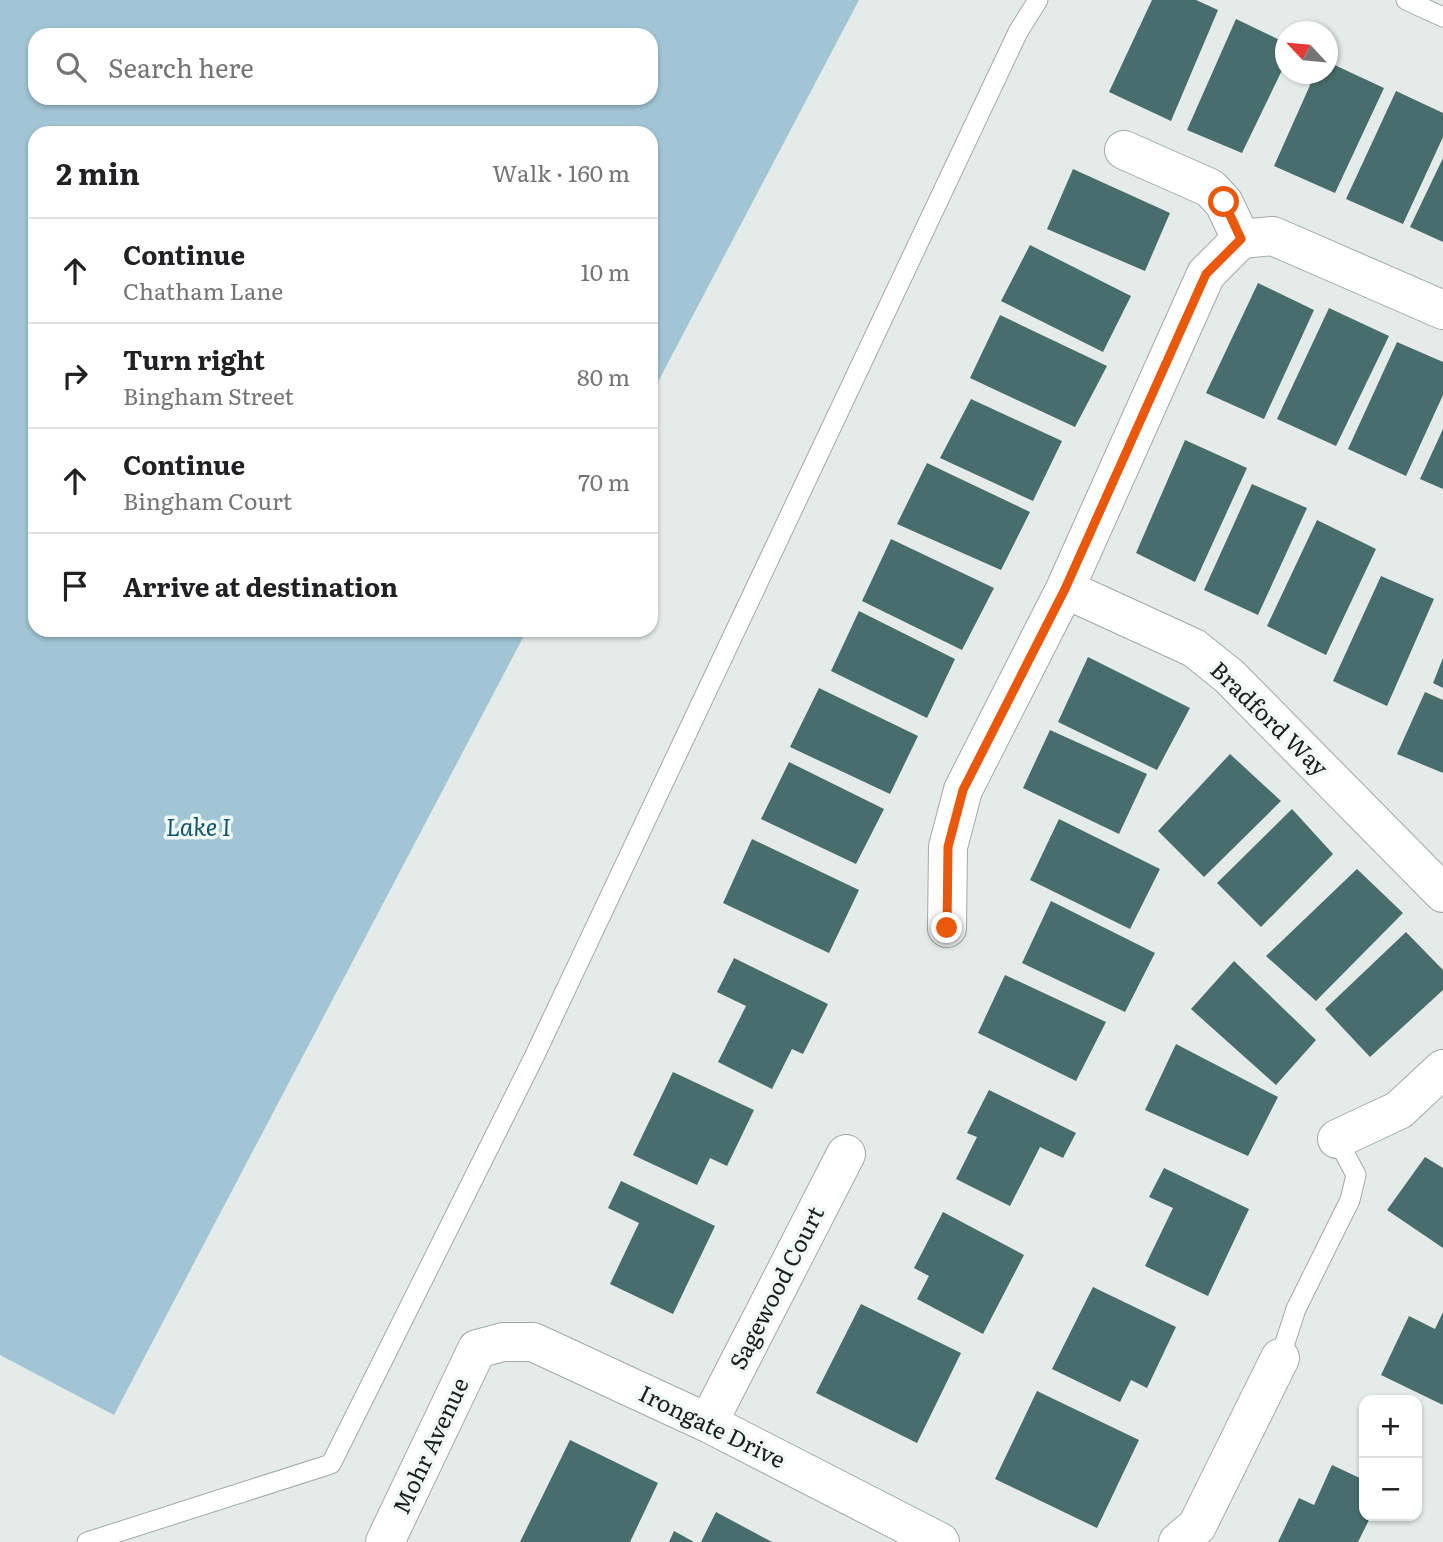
<!DOCTYPE html>
<meta charset="utf-8">
<style>
:root{--surface:#fff;--page:#f6f6f6;--text:#202124;--muted:#757577;--line:#e0e0e0}
body{margin:0;font-family:Literata,serif;background:var(--page);color:var(--text)}
.controls{position:absolute;right:21px;bottom:21px;display:grid;overflow:hidden;border-radius:14px;box-shadow:0 2px 5px #0004}
.controls button{width:63px;height:63px;display:grid;place-items:center;padding:0;border:0;border-bottom:2px solid var(--line);background:var(--surface);color:var(--text);font:35px sans-serif}
.compass{position:absolute;left:1275px;top:21px;width:63px;height:63px;border-radius:50%;background:var(--surface);box-shadow:0 2px 5px #0004;rotate:296deg}
.stop{position:absolute;width:21px;height:21px;margin:-16px;border:5px solid #ea580c;border-radius:50%;background:#fff}
.stop.end{background:#ea580c;border-color:#fff;box-shadow:0 2px 7px #0008}
.list{margin:0;padding:0;list-style:none}
h2{display:flex;justify-content:space-between;align-items:center;height:91px;margin:0;padding:0 28px;font-size:30px}
h2 small{font-size:23px;font-weight:400;color:var(--muted)}
.list li{display:grid;grid-template-columns:46px 1fr auto;gap:21px;align-items:center;box-sizing:border-box;height:105px;padding:0 28px;border-top:2px solid var(--line)}
.list b{display:block;font-size:26px;white-space:nowrap}
.list p{margin:0;font-size:23px;white-space:nowrap;color:var(--muted)}
.list em{font-size:23px;font-style:normal;color:var(--muted)}
.icon{flex:none;width:38px;height:38px;fill:none;stroke:currentColor;stroke-width:2;stroke-linecap:round;stroke-linejoin:round}
.map{position:relative;flex:none;width:1443px;height:1542px;overflow:hidden}
.search{position:absolute;background:var(--surface);box-shadow:0 2px 5px #0004;left:28px;top:28px;width:630px;height:77px;display:flex;align-items:center;gap:18px;box-sizing:border-box;padding:0 24px;border-radius:21px;color:var(--muted);font-size:26px}
.panel{position:absolute;background:var(--surface);box-shadow:0 2px 5px #0004;left:28px;top:126px;width:630px;height:511px;border-radius:21px}
.map>svg:first-child{display:block}
</style>
<div class="map">
<svg width="1443" height="1542" viewBox="0 0 1443 1542">
<rect width="100%" height="100%" fill="#e4ebe8"/>
<path fill="#a1c5d4" fill-rule="evenodd" d="M 0,0 L 859,0 L 651,395 L 651,133 L 35,133 L 35,630 L 527,630 L 114,1415 L 0,1355 ZM 35,35 L 651,35 L 651,98 L 35,98 Z"/>
<path fill="#476e6d" d="M 1152,0 L 1196,0 L 1218,10 L 1171,121 L 1109,92 Z
M 1236,19 L 1286,43 L 1286,62 L 1242,153 L 1187,130 Z
M 1328,62 L 1384,88 L 1335,193 L 1274,166 L 1315,74 L 1328,74 Z
M 1396,91 L 1443,113 L 1443,137 L 1403,224 L 1346,199 Z
M 1443,158 L 1443,242 L 1410,227 Z
M 1073,169 L 1170,213 L 1145,271 L 1047,229 Z
M 1030,245 L 1131,296 L 1103,352 L 1001,301 Z
M 1258,283 L 1314,310 L 1264,419 L 1206,393 Z
M 1329,308 L 1389,336 L 1336,446 L 1277,419 Z
M 1000,315 L 1107,366 L 1075,427 L 970,378 Z
M 1397,342 L 1443,362 L 1443,395 L 1406,476 L 1348,449 Z
M 971,399 L 1062,441 L 1033,501 L 940,458 Z
M 1443,429 L 1443,489 L 1420,479 Z
M 1185,440 L 1247,468 L 1195,582 L 1136,553 Z
M 927,463 L 1030,512 L 1001,570 L 897,524 Z
M 1252,484 L 1307,508 L 1258,615 L 1204,590 Z
M 1317,520 L 1376,549 L 1326,655 L 1267,626 Z
M 891,539 L 994,588 L 962,650 L 862,601 Z
M 1381,576 L 1434,599 L 1387,706 L 1333,681 Z
M 859,611 L 955,659 L 927,718 L 831,671 Z
M 1088,657 L 1190,708 L 1157,770 L 1058,722 Z
M 1443,658 L 1443,688 L 1433,683 Z
M 819,688 L 918,736 L 890,794 L 790,747 Z
M 1425,692 L 1443,700 L 1443,773 L 1397,754 Z
M 1050,730 L 1147,774 L 1119,834 L 1023,788 Z
M 1230,754 L 1281,801 L 1204,877 L 1158,831 Z
M 789,762 L 884,809 L 856,864 L 761,819 Z
M 1292,809 L 1333,854 L 1261,927 L 1217,883 Z
M 1059,819 L 1160,869 L 1130,929 L 1030,880 Z
M 752,839 L 859,890 L 829,953 L 723,903 Z
M 1357,869 L 1403,913 L 1316,1001 L 1266,956 Z
M 1051,901 L 1155,953 L 1125,1012 L 1022,963 Z
M 1406,932 L 1443,970 L 1443,990 L 1370,1057 L 1325,1009 Z
M 734,958 L 828,1004 L 803,1054 L 792,1049 L 772,1089 L 718,1062 L 746,1006 L 717,992 Z
M 1234,961 L 1316,1040 L 1276,1085 L 1191,1009 Z
M 1005,975 L 1106,1022 L 1076,1081 L 978,1033 Z
M 1176,1044 L 1278,1097 L 1248,1156 L 1145,1110 Z
M 673,1072 L 754,1110 L 727,1166 L 710,1158 L 697,1185 L 633,1155 Z
M 989,1090 L 1076,1133 L 1063,1158 L 1040,1147 L 1010,1206 L 956,1179 L 977,1137 L 967,1133 Z
M 1425,1157 L 1443,1168 L 1443,1248 L 1387,1210 Z
M 1164,1168 L 1249,1209 L 1208,1296 L 1145,1266 L 1173,1208 L 1149,1197 Z
M 621,1181 L 715,1226 L 673,1314 L 610,1284 L 639,1223 L 608,1208 Z
M 943,1212 L 1024,1255 L 983,1334 L 917,1299 L 929,1276 L 914,1268 Z
M 1093,1287 L 1176,1327 L 1147,1388 L 1131,1380 L 1120,1402 L 1052,1369 Z
M 861,1304 L 961,1353 L 917,1443 L 816,1393 Z
M 1443,1312 L 1443,1405 L 1381,1375 L 1409,1316 L 1435,1329 Z
M 1037,1391 L 1139,1440 L 1097,1528 L 995,1479 Z
M 570,1440 L 658,1483 L 630,1542 L 520,1542 Z
M 1332,1465 L 1364,1480 L 1364,1516 L 1371,1516 L 1358,1542 L 1278,1542 L 1299,1498 L 1314,1505 Z
M 716,1512 L 772,1542 L 701,1542 Z
M 674,1531 L 694,1542 L 669,1542 Z"/>
<g fill="none" stroke-linecap="round" stroke-linejoin="round">
<defs>
<path id="lane" d="M 1406,0 L 1443,17
M 1280,1358 L 1296,1309 L 1350,1200 L 1356,1175 L 1337,1139
M 87,1542 L 331,1464 L 534,1057 L 1018,32 L 1038,0"/>
<path id="street" d="M 1124,150 L 1210,188 L 1224,203 L 1241,239
M 1241,239 L 1273,236 L 1443,310
M 1065,589 L 1194,648 L 1229,676 L 1443,893
M 947,928 L 948,847 L 963,790 L 1065,589 L 1206,274 L 1241,239
M 1337,1139 L 1399,1110 L 1443,1069
M 708,1423 L 846,1154
M 385,1542 L 477,1349 L 503,1342 L 533,1342 L 708,1423 L 940,1542
M 1178,1542 L 1197,1526 L 1280,1358"/>
</defs>
<use href="#lane" stroke="#a2a9a6" stroke-width="21"/>
<use href="#street" stroke="#a2a9a6" stroke-width="40"/>
<use href="#lane" stroke="#fff" stroke-width="19"/>
<use href="#street" stroke="#fff" stroke-width="38"/>
</g>
<g fill="none" stroke-linecap="round" stroke-linejoin="round">
<path stroke="#ea580c" stroke-width="9" d="M 947,928 L 948,847 L 963,790 L 1065,589 L 1206,274 L 1241,239 L 1224,202"/>
</g>
<g text-anchor="middle" stroke-width="7" stroke-linejoin="round" paint-order="stroke">
<g font-size="23" fill="#1c1e1d" stroke="#f1f9f5">
<text transform="translate(1269 719) rotate(44)" y="8">Bradford Way</text>
<text transform="translate(777 1288) rotate(-63)" y="8">Sagewood Court</text>
<text transform="translate(712 1427) rotate(26)" y="8">Irongate Drive</text>
<text transform="translate(431 1446) rotate(-65)" y="8">Mohr Avenue</text>
</g>
<g font-size="24" font-style="italic" fill="#12556c" stroke="#f1f9f5">
<text x="198" y="836">Lake I</text>
</g>
</g>
</svg>
<div class="controls">
<button>+</button>
<button>−</button>
</div>
<svg class="compass" viewBox="-18 -18 36 36"><path d="M0-13l5 13h-10z" fill="#e53935"/><path d="M0 13l5-13h-10z" fill="#757577"/></svg>
<div class="stop" style="left:1224px;top:202px"></div>
<div class="stop end" style="left:947px;top:928px"></div>
<div class="search"><svg class="icon" aria-label="search" viewBox="0 0 24 24"><circle cx="10" cy="10" r="6"/><path d="M15 15l6 6"/></svg>Search here</div>
<section class="panel">
<h2>2 min<small>Walk · 160 m</small></h2>
<ul class="list">
<li><svg class="icon" aria-label="ahead" viewBox="0 0 24 24"><path d="M12 20V5M6 11l6-6 6 6"/></svg><div><b>Continue</b><p>Chatham Lane</p></div><em>10 m</em></li>
<li><svg class="icon" aria-label="right" viewBox="0 0 24 24"><path d="M7 20v-9h11M14 6l5 5-5 5"/></svg><div><b>Turn right</b><p>Bingham Street</p></div><em>80 m</em></li>
<li><svg class="icon" aria-label="ahead" viewBox="0 0 24 24"><path d="M12 20V5M6 11l6-6 6 6"/></svg><div><b>Continue</b><p>Bingham Court</p></div><em>70 m</em></li>
<li><svg class="icon" aria-label="arrive" viewBox="0 0 24 24"><path d="M6 21V4h12l-3 4 3 4H6"/></svg><div><b>Arrive at destination</b></div></li>
</ul>
</section>
</div>
